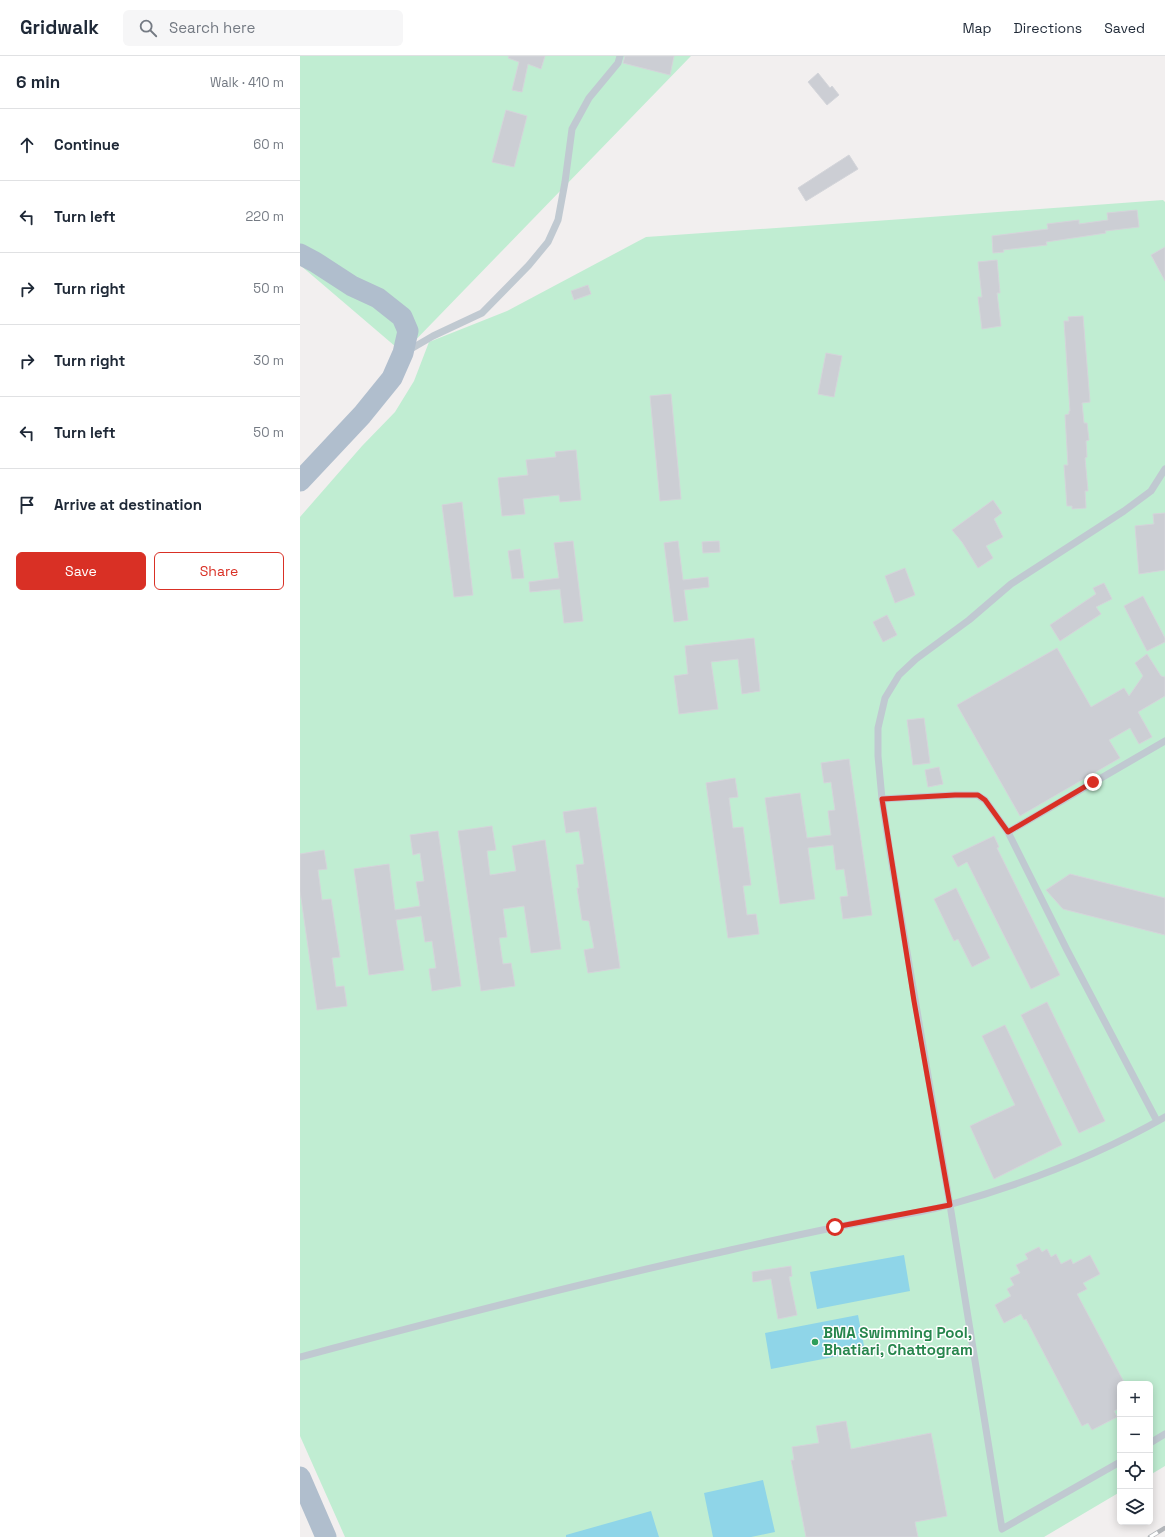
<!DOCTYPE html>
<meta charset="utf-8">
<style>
:root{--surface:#fff;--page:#f6f6f7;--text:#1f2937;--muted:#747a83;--line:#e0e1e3;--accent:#d93025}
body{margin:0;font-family:"Space Grotesk",sans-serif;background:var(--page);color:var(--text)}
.controls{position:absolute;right:12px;bottom:12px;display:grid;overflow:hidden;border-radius:6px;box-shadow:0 2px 10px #0003}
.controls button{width:36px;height:36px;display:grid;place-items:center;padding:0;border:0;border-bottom:1px solid var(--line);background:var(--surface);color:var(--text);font:20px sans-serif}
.stop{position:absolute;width:12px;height:12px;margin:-9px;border:3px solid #d93025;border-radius:50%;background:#fff}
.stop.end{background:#d93025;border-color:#fff;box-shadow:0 1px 4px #0008}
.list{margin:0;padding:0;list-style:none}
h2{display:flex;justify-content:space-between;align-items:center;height:52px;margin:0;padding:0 16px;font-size:17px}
h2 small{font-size:13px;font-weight:400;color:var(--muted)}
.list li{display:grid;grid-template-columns:26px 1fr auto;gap:12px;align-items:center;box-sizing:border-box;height:72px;padding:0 16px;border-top:1px solid var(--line)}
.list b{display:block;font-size:15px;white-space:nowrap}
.list em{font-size:13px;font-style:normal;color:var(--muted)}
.actions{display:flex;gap:8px;padding:12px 16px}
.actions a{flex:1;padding:9px 0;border:1px solid var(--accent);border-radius:6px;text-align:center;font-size:14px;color:var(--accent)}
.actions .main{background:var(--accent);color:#fff}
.icon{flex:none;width:22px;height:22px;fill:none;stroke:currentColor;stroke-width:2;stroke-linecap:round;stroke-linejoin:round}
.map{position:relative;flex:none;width:865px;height:1481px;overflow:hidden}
header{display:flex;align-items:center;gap:24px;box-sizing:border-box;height:56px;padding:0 20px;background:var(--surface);border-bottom:1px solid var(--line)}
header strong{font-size:19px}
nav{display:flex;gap:22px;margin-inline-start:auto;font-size:14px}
.search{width:280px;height:36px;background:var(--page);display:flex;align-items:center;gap:10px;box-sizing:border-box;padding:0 14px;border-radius:6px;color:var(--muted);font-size:15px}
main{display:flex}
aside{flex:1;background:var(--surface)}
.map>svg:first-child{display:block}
</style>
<header>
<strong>Gridwalk</strong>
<div class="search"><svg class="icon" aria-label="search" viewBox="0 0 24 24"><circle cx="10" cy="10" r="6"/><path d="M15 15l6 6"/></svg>Search here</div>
<nav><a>Map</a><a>Directions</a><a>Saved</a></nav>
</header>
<main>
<aside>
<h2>6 min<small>Walk · 410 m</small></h2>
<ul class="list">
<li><svg class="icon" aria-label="ahead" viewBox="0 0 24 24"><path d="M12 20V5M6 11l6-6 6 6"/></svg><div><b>Continue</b></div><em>60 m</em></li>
<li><svg class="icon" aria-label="left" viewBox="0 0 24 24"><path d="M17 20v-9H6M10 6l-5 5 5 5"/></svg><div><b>Turn left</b></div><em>220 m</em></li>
<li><svg class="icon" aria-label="right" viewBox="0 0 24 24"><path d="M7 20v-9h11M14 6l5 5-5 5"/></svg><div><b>Turn right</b></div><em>50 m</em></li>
<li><svg class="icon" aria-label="right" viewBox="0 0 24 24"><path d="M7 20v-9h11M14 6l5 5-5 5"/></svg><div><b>Turn right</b></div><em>30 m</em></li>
<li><svg class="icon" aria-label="left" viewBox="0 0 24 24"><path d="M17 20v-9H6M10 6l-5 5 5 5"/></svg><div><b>Turn left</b></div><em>50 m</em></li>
<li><svg class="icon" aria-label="arrive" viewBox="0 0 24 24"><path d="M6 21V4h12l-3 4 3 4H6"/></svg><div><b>Arrive at destination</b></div></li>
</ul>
<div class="actions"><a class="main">Save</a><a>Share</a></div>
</aside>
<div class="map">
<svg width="865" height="1481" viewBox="0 0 865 1481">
<rect width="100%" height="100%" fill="#f2efef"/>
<path fill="#c0edd2" d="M 0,0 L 391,0 L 103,297 L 0,209 Z
M 863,144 L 865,146 L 865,1410 L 850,1419 L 850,1328 L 820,1328 L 820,1436 L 744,1481 L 45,1481 L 0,1380 L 0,461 L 62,390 L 95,356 L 114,325 L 129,286 L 207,255 L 346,181 L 603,163 Z"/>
<path fill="#8fd5e8" d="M 604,1199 L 610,1235 L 517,1253 L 510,1216 Z
M 558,1259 L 565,1295 L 471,1313 L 465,1277 Z
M 463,1424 L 475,1476 L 451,1481 L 413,1481 L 404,1437 Z
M 351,1455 L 359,1481 L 266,1481 L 266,1479 Z"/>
<path fill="#ccced4" stroke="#d4d5da" d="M 209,0 L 245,0 L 241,13 L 228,8 L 222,36 L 212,34 L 219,6 L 208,2 Z
M 325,0 L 374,0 L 370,19 L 323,7 Z
M 518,17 L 530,32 L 532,30 L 539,39 L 527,49 L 508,26 Z
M 206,54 L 227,60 L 214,111 L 192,106 Z
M 549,99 L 558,113 L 506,145 L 498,132 Z
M 837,154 L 839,171 L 805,175 L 806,177 L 746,186 L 747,189 L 703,194 L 704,196 L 693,197 L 692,180 L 748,173 L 747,168 L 779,164 L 779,168 L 808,164 L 807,157 Z
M 865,191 L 865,225 L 851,199 Z
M 697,204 L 700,237 L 697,237 L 701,270 L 682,273 L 678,241 L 682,241 L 678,206 Z
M 288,229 L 291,238 L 274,244 L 271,235 Z
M 783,260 L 790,346 L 782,347 L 784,367 L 787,367 L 789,384 L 786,385 L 787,401 L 785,402 L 788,435 L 785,435 L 786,452 L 772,453 L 772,450 L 767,450 L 764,409 L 768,409 L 765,359 L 769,358 L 769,355 L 770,355 L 764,265 L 769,265 L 768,261 Z
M 526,297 L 542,300 L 534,341 L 518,338 Z
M 371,338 L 381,443 L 360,445 L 350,340 Z
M 276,394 L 281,444 L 260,446 L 259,439 L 223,443 L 225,458 L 202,460 L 198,422 L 228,419 L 226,404 L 256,401 L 255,396 Z
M 693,444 L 702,457 L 694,463 L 703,481 L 686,490 L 693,502 L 678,512 L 662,486 L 652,474 Z
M 162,446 L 173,539 L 154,541 L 142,449 Z
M 865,457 L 865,514 L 839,518 L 835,470 L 854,468 L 853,458 Z
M 273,485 L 283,565 L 264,567 L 260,533 L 230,536 L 229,526 L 259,522 L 254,487 Z
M 378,485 L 383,524 L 408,521 L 409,531 L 384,534 L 388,564 L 374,566 L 364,487 Z
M 419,485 L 420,496 L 403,497 L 402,486 Z
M 220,493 L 224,522 L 212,523 L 208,495 Z
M 605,512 L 615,539 L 595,547 L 585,520 Z
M 804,527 L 812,543 L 796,551 L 801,558 L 760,585 L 750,569 L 796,538 L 793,532 Z
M 843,540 L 865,582 L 865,586 L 847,595 L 824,550 Z
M 587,559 L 597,579 L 583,586 L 573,566 Z
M 454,582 L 460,635 L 442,638 L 438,603 L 411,606 L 418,653 L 379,658 L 374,620 L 388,618 L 385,590 Z
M 757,592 L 791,651 L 824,632 L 829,640 L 843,620 L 835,607 L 847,598 L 861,620 L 865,621 L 865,640 L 838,656 L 852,681 L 839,688 L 830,672 L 809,684 L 820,702 L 720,760 L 657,649 Z
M 624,662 L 630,707 L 613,709 L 607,664 Z
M 549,703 L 572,859 L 543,863 L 540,841 L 548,840 L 544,813 L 536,814 L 533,789 L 508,792 L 515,843 L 480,848 L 465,742 L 500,737 L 507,782 L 531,779 L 528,755 L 535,754 L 531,726 L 524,727 L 521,707 Z
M 639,711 L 643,728 L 628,731 L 625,714 Z
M 435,722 L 438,741 L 429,742 L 433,772 L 443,771 L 451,829 L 443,830 L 447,859 L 456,858 L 459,878 L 428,882 L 406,727 Z
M 296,751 L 320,912 L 288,917 L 284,894 L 294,892 L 289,865 L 282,864 L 277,832 L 279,832 L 276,809 L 284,808 L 279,775 L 266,777 L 263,756 Z
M 192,770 L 196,794 L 187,795 L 190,819 L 216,815 L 212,790 L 245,784 L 261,893 L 231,897 L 224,850 L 203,853 L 207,881 L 199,882 L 203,908 L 211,907 L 215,930 L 181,935 L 158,775 Z
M 138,775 L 161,930 L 132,935 L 129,913 L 136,912 L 132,885 L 125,886 L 121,860 L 96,864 L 104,914 L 69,919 L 54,813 L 89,808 L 95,854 L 120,850 L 116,826 L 124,825 L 120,797 L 113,799 L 110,779 Z
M 694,780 L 699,791 L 697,792 L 760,919 L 731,933 L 667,806 L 658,811 L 652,800 Z
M 24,794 L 27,813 L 18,814 L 22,844 L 31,843 L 40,901 L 32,902 L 36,931 L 44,930 L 47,950 L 17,954 L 0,835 L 0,798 Z
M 770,818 L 865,842 L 865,879 L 763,853 L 746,834 Z
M 656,832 L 690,902 L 672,911 L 658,883 L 654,885 L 634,843 Z
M 747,946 L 805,1065 L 779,1077 L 721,959 Z
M 705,969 L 762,1089 L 694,1123 L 670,1070 L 715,1049 L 682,980 Z
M 739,1191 L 742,1196 L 747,1193 L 751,1201 L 756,1198 L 761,1208 L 771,1203 L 773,1208 L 790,1199 L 800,1218 L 783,1227 L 787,1233 L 777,1238 L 825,1328 L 820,1328 L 820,1352 L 814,1355 L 817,1361 L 792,1374 L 788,1367 L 782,1370 L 726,1263 L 724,1264 L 721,1258 L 704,1267 L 695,1249 L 711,1240 L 707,1233 L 714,1229 L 710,1222 L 720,1217 L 716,1209 L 728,1203 L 725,1198 Z
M 491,1210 L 492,1220 L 489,1221 L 497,1259 L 478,1263 L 471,1223 L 453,1226 L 452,1216 Z
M 546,1365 L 551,1393 L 631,1377 L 647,1460 L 615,1466 L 618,1481 L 506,1481 L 491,1404 L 494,1404 L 492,1391 L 519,1387 L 516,1370 Z"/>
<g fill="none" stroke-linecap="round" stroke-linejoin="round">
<path stroke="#c0c9d1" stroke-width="7" d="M 109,294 L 133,280 L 182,257 L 229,209 L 248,186 L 258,164 L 265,126 L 272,73 L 289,42 L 318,7 L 320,0
M 582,743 L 655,739 L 677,739 L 685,744 L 708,776
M 857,1065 L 767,894 L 708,776 L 865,685
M 0,1301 C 138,1264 277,1228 417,1197 C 466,1186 514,1175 563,1166 C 593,1160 623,1157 652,1148 C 726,1127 799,1099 865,1061
M 850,1387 L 865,1378
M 820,1406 L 702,1473 L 650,1149 L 590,796 L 582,743 L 578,700 L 578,672 L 585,642 L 599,619 L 616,603 L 669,564 L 711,528 L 824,455 L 851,435 L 865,413"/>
<path stroke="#b0becd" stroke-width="21" d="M 0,198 L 15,206 L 52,230 L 78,242 L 102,261 L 108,275 L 103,297 L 92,322 L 62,359 L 0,425
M 0,1421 L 26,1481"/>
<defs>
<path id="rail" d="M 850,1481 L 865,1472"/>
</defs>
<use href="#rail" stroke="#b2b5b9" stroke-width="4.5"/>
<use href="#rail" stroke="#fff" stroke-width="3" stroke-dasharray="9" stroke-linecap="butt"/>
</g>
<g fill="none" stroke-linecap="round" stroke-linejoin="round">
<path stroke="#d93025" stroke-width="5" d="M 535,1171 L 650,1149 L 614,945 L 582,743 L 655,739 L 678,739 L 685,744 L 708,776 L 793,726"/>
</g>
<circle fill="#2e9e5b" stroke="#fff" stroke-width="1.5" cx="515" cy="1286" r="4"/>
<g text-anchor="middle" stroke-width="3" stroke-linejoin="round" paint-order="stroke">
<g font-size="15" font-weight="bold" fill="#27864d" stroke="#fff" text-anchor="start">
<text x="523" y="1282">BMA Swimming Pool,<tspan x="523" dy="17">Bhatiari, Chattogram</tspan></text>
</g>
</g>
</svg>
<div class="controls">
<button>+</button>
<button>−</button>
<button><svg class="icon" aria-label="locate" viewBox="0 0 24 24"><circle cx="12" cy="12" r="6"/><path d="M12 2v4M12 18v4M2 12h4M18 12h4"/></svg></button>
<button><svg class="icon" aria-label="layers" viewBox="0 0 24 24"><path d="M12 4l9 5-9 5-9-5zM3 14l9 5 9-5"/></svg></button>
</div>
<div class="stop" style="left:535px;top:1171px"></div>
<div class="stop end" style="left:793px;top:726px"></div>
</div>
</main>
